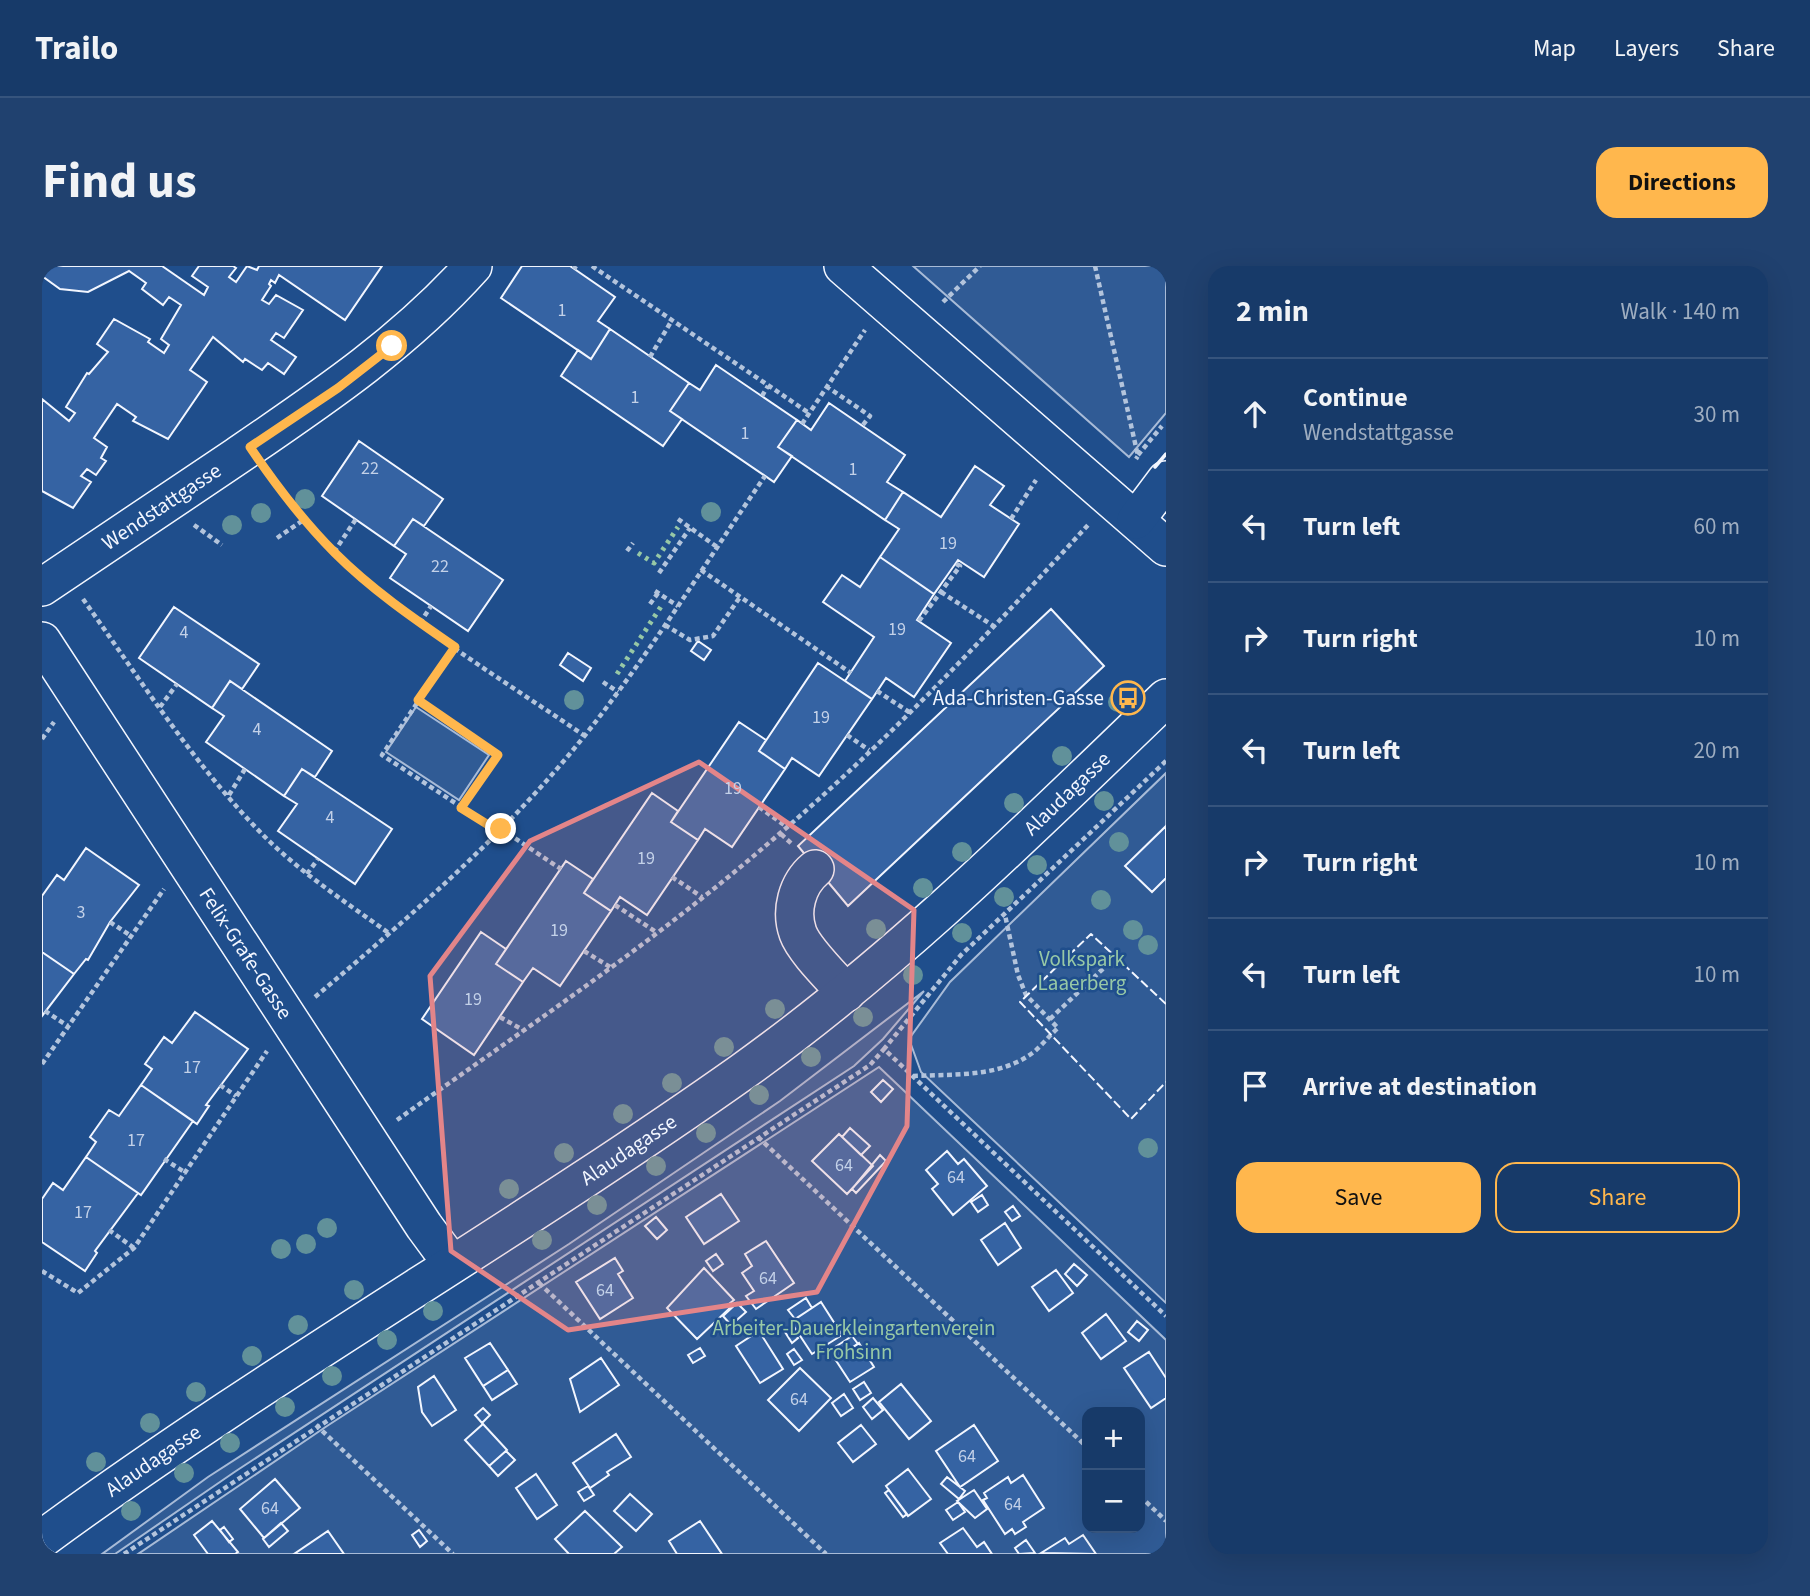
<!DOCTYPE html>
<meta charset="utf-8">
<style>
:root{--surface:#173a69;--page:#20416f;--text:#f1f3f6;--muted:#9eadc0;--line:#36547d;--accent:#ffb74d}
body{margin:0;font-family:"Source Sans 3",sans-serif;background:var(--page);color:var(--text)}
.controls{position:absolute;right:21px;bottom:21px;display:grid;overflow:hidden;border-radius:14px;box-shadow:0 7px 28px #0002}
.controls button{width:63px;height:63px;display:grid;place-items:center;padding:0;border:0;border-bottom:2px solid var(--line);background:var(--surface);color:var(--text);font:35px sans-serif}
.stop{position:absolute;width:21px;height:21px;margin:-16px;border:5px solid #ffb74d;border-radius:50%;background:#fff}
.stop.end{background:#ffb74d;border-color:#fff;box-shadow:0 2px 7px #0008}
.list{margin:0;padding:0;list-style:none}
h2{display:flex;justify-content:space-between;align-items:center;height:91px;margin:0;padding:0 28px;font-size:30px}
h2 small{font-size:23px;font-weight:400;color:var(--muted)}
.list li{display:grid;grid-template-columns:46px 1fr auto;gap:21px;align-items:center;box-sizing:border-box;height:112px;padding:0 28px;border-top:2px solid var(--line)}
.list b{display:block;font-size:26px;white-space:nowrap}
.list p{margin:0;font-size:23px;white-space:nowrap;color:var(--muted)}
.list em{font-size:23px;font-style:normal;color:var(--muted)}
.actions{display:flex;gap:14px;padding:21px 28px}
.actions a{flex:1;padding:16px 0;border:2px solid var(--accent);border-radius:21px;text-align:center;font-size:24px;color:var(--accent)}
.actions .main{background:var(--accent);color:#111}
.icon{flex:none;width:38px;height:38px;fill:none;stroke:currentColor;stroke-width:2;stroke-linecap:round;stroke-linejoin:round}
.map{position:relative;flex:none;width:1124px;height:1288px;overflow:hidden;border-radius:21px}
header{display:flex;align-items:center;gap:42px;box-sizing:border-box;height:98px;padding:0 35px;background:var(--surface);border-bottom:2px solid var(--line)}
header strong{font-size:33px}
nav{display:flex;gap:38px;margin-inline-start:auto;font-size:24px}
.intro{display:flex;align-items:center;justify-content:space-between;box-sizing:border-box;height:168px;padding:0 42px}
h1{margin:0;font-size:49px}
.button{padding:18px 32px;border-radius:21px;background:var(--accent);color:#111;font-size:24px;font-weight:700}
main{display:flex;gap:42px;padding:0 42px}
aside{flex:1;background:var(--surface);border-radius:21px;box-shadow:0 7px 28px #0002}
.map>svg:first-child{display:block}
</style>
<header>
<strong>Trailo</strong>
<nav><a>Map</a><a>Layers</a><a>Share</a></nav>
</header>
<div class="intro"><h1>Find us</h1><a class="button">Directions</a></div>
<main>
<div class="map">
<svg width="1124" height="1288" viewBox="0 0 1124 1288">
<rect width="100%" height="100%" fill="#1f4e8c"/>
<path fill="#305b95" stroke="#a8bbd7" stroke-width="2" fill-rule="evenodd" d="M 871,0 L 1124,0 L 1124,147 L 1087,191 Z
M 374,441 L 447,489 L 417,534 L 344,486 Z
M 1124,507 L 1124,1037 L 879,806 L 867,773 L 908,716 Z
M 882,725 L 841,773 L 812,800 L 194,1205 L 73,1288 L 60,1288 L 166,1211 L 527,978 L 738,835 Z
M 837,801 L 1124,1074 L 1124,1288 L 96,1288 L 285,1160 ZM 1045,1146 L 1098,1146 L 1098,1262 L 1045,1262 Z"/>
<path fill="#3563a3" stroke="#f2f6ff" stroke-width="2" d="M 0,0 L 120,0 L 162,29 L 166,21 L 150,10 L 157,0 L 191,0 L 194,2 L 187,11 L 194,16 L 205,0 L 215,4 L 217,0 L 340,0 L 303,54 L 237,9 L 233,17 L 229,14 L 227,18 L 229,20 L 220,34 L 227,38 L 234,29 L 261,44 L 242,72 L 234,67 L 229,74 L 254,91 L 242,108 L 226,97 L 220,104 L 203,93 L 201,96 L 171,71 L 148,104 L 165,116 L 126,173 L 91,155 L 94,151 L 75,138 L 52,172 L 65,181 L 59,192 L 64,195 L 54,209 L 45,203 L 39,210 L 49,216 L 31,242 L 0,225 L 0,133 L 27,155 L 33,147 L 24,141 L 45,107 L 47,108 L 66,86 L 55,78 L 72,53 L 108,73 L 106,76 L 122,87 L 127,79 L 119,73 L 139,39 L 127,31 L 121,39 L 100,23 L 104,17 L 87,5 L 46,26 L 18,23 L 0,10 Z
M 480,0 L 528,0 L 573,31 L 556,55 L 568,63 L 549,93 L 459,32 Z
M 568,63 L 647,117 L 628,145 L 640,153 L 621,180 L 519,110 L 536,84 L 549,93 Z
M 674,99 L 755,154 L 736,181 L 750,190 L 732,216 L 628,145 L 647,117 L 658,124 Z
M 787,137 L 863,189 L 845,216 L 861,226 L 843,254 L 736,181 L 755,154 L 769,164 Z
M 317,175 L 401,233 L 382,260 L 371,253 L 352,280 L 280,230 Z
M 933,200 L 962,220 L 948,239 L 977,258 L 942,311 L 916,294 L 892,328 L 838,291 L 857,263 L 843,254 L 861,226 L 899,251 Z
M 371,253 L 461,314 L 426,365 L 348,312 L 364,288 L 352,280 Z
M 838,291 L 892,328 L 875,354 L 909,377 L 872,431 L 844,412 L 830,433 L 803,415 L 832,371 L 781,336 L 800,309 L 818,321 Z
M 132,341 L 217,398 L 200,423 L 188,415 L 170,442 L 97,392 Z
M 1009,343 L 1062,400 L 806,640 L 756,580 Z
M 656,375 L 669,384 L 662,394 L 649,385 Z
M 526,387 L 549,402 L 541,415 L 518,399 Z
M 776,397 L 830,433 L 777,510 L 750,492 L 743,503 L 717,485 Z
M 188,415 L 290,485 L 273,511 L 260,503 L 242,530 L 164,476 L 182,450 L 170,442 Z
M 697,456 L 724,474 L 717,485 L 743,503 L 690,581 L 663,563 L 656,574 L 629,556 Z
M 260,503 L 350,563 L 313,618 L 236,565 L 255,538 L 242,530 Z
M 610,527 L 636,545 L 629,556 L 656,574 L 605,649 L 578,631 L 569,645 L 542,627 Z
M 1124,560 L 1124,612 L 1110,626 L 1083,600 Z
M 44,582 L 97,619 L 68,656 L 46,694 L 44,693 L 32,708 L 0,686 L 0,630 L 15,609 L 22,614 Z
M 524,595 L 551,613 L 542,627 L 569,645 L 518,720 L 491,702 L 481,716 L 454,698 Z
M 439,666 L 464,683 L 454,698 L 481,716 L 432,789 L 380,753 Z
M 0,686 L 32,708 L 0,750 Z
M 153,746 L 206,783 L 164,839 L 167,840 L 155,858 L 99,819 L 110,803 L 103,798 L 122,771 L 130,777 Z
M 841,814 L 851,823 L 839,836 L 829,826 Z
M 99,819 L 151,855 L 99,929 L 44,891 L 54,876 L 48,871 L 67,844 L 77,850 Z
M 808,862 L 828,880 L 819,889 L 800,871 Z
M 797,868 L 831,900 L 805,928 L 770,895 Z
M 905,885 L 916,898 L 922,893 L 945,920 L 911,949 L 890,923 L 896,918 L 884,904 Z
M 838,889 L 844,895 L 814,927 L 810,923 Z
M 44,891 L 96,927 L 53,985 L 55,987 L 43,1005 L 0,976 L 0,933 L 11,917 L 21,924 Z
M 679,928 L 697,955 L 662,978 L 644,951 Z
M 940,929 L 946,939 L 936,946 L 929,936 Z
M 971,940 L 978,950 L 970,955 L 963,946 Z
M 614,951 L 625,964 L 615,973 L 603,960 Z
M 963,957 L 979,982 L 956,999 L 939,974 Z
M 724,975 L 752,1017 L 714,1043 L 704,1030 L 712,1025 L 700,1007 L 710,1000 L 703,988 Z
M 674,988 L 681,998 L 671,1005 L 664,995 Z
M 573,992 L 581,1005 L 576,1008 L 591,1032 L 558,1053 L 534,1016 Z
M 1032,998 L 1045,1009 L 1035,1020 L 1023,1008 Z
M 662,1002 L 692,1034 L 687,1038 L 690,1040 L 655,1073 L 625,1042 Z
M 1014,1004 L 1031,1027 L 1007,1045 L 990,1021 Z
M 764,1032 L 770,1042 L 753,1053 L 746,1044 Z
M 779,1036 L 800,1069 L 770,1088 L 749,1056 Z
M 695,1037 L 704,1046 L 689,1059 L 681,1050 Z
M 1064,1048 L 1084,1075 L 1059,1093 L 1040,1067 Z
M 1095,1055 L 1106,1064 L 1097,1075 L 1086,1066 Z
M 749,1062 L 756,1072 L 750,1077 L 743,1066 Z
M 717,1065 L 741,1103 L 718,1117 L 694,1080 Z
M 810,1070 L 816,1078 L 795,1091 L 790,1083 Z
M 448,1077 L 466,1104 L 441,1120 L 423,1092 Z
M 817,1077 L 832,1101 L 808,1116 L 793,1093 Z
M 658,1082 L 663,1090 L 651,1097 L 646,1089 Z
M 752,1083 L 760,1094 L 752,1099 L 745,1088 Z
M 1107,1086 L 1124,1112 L 1124,1132 L 1109,1142 L 1082,1102 Z
M 559,1092 L 577,1119 L 538,1146 L 528,1113 Z
M 758,1102 L 789,1132 L 757,1165 L 726,1134 Z
M 466,1104 L 475,1118 L 450,1134 L 441,1120 Z
M 392,1110 L 414,1144 L 390,1160 L 380,1146 L 376,1121 Z
M 822,1116 L 829,1127 L 818,1134 L 811,1123 Z
M 859,1118 L 889,1155 L 867,1173 L 837,1136 Z
M 802,1128 L 811,1142 L 799,1150 L 790,1137 Z
M 831,1132 L 841,1144 L 830,1153 L 821,1141 Z
M 441,1142 L 448,1149 L 440,1157 L 433,1149 Z
M 441,1158 L 465,1184 L 447,1200 L 423,1174 Z
M 819,1159 L 834,1178 L 811,1196 L 796,1177 Z
M 932,1159 L 956,1195 L 918,1221 L 894,1185 Z
M 574,1168 L 589,1191 L 565,1206 L 567,1209 L 548,1222 L 531,1197 Z
M 464,1185 L 473,1194 L 456,1210 L 447,1200 Z
M 866,1203 L 889,1233 L 866,1250 L 844,1220 Z
M 494,1208 L 515,1239 L 495,1253 L 474,1222 Z
M 981,1209 L 1002,1242 L 981,1256 L 984,1261 L 973,1268 L 970,1263 L 963,1268 L 941,1234 L 945,1232 L 942,1227 L 966,1211 L 969,1217 Z
M 905,1211 L 923,1225 L 917,1233 L 899,1218 Z
M 233,1213 L 258,1242 L 222,1272 L 198,1243 Z
M 546,1220 L 552,1229 L 542,1235 L 536,1226 Z
M 847,1224 L 865,1248 L 861,1251 L 843,1227 Z
M 932,1224 L 945,1243 L 933,1252 L 915,1235 Z
M 588,1228 L 610,1248 L 594,1265 L 572,1245 Z
M 916,1236 L 923,1246 L 911,1254 L 904,1244 Z
M 543,1245 L 580,1281 L 572,1288 L 527,1288 L 513,1273 Z
M 170,1255 L 196,1286 L 193,1288 L 166,1288 L 152,1269 Z
M 658,1255 L 680,1288 L 635,1288 L 627,1275 Z
M 239,1257 L 246,1265 L 227,1281 L 221,1273 Z
M 182,1261 L 191,1273 L 187,1276 L 178,1264 Z
M 921,1262 L 935,1281 L 942,1276 L 950,1288 L 906,1288 L 898,1277 Z
M 377,1264 L 385,1275 L 378,1281 L 370,1269 Z
M 286,1265 L 302,1288 L 252,1288 Z
M 1041,1269 L 1054,1288 L 999,1287 L 1023,1272 L 1027,1278 Z
M 984,1274 L 993,1287 L 977,1288 L 973,1282 Z"/>
<g fill="none" stroke-linecap="round" stroke-linejoin="round">
<defs>
<g id="minor">
<path d="M 801,0 L 1124,281"/>
<path d="M 1094,254 L 1124,214"/>
<path id="s1" d="M 0,321 C 65,277 130,233 195,190 C 280,132 362,77 431,0"/>
<path id="s2" d="M 0,375 L 382,960 L 410,998"/>
<path d="M 773,603 C 755,618 748,645 756,667 C 762,684 791,712 804,727"/>
<path id="s3" d="M 0,1273 C 226,1107 471,968 700,806 C 854,696 988,563 1124,432"/>
</g>
</defs>
<use href="#minor" stroke="#f2f6ff" stroke-width="40"/>
<path stroke="#b3c4dc" stroke-width="4.5" stroke-dasharray="5 3.5" stroke-linecap="butt" d="M 550,0 L 767,147
M 1053,0 L 1096,190 L 1094,193
M 532,3 L 534,0
M 901,36 L 938,0
M 608,91 L 630,54
M 784,120 L 828,150 L 820,160
M 720,130 L 726,120
M 760,158 L 823,64
M 1096,189 L 1120,160
M 227,209 C 307,323 430,393 543,470
M 636,253 L 675,281
M 969,253 L 994,214
M 152,259 L 180,279
M 235,272 L 263,253
M 585,285 L 591,277
M 292,286 L 314,253
M 659,304 L 809,407
M 617,307 L 648,262
M 613,325 L 636,340
M 899,326 L 953,361
M 41,333 C 98,413 152,499 222,570 C 259,607 305,637 348,668
M 608,338 L 616,327
M 877,355 L 918,300 L 913,297
M 378,357 L 389,340
M 623,359 L 648,374 L 671,370 L 698,331
M 413,381 L 340,489 L 456,565
M 561,416 L 576,426
M 835,425 L 867,446
M 376,434 L 456,489 L 419,542
M 118,441 L 135,418
M 805,469 L 827,484
M 0,473 L 12,456
M 1124,495 L 919,689 L 842,783 L 1124,1050
M 187,529 L 203,503
M 717,541 L 745,561
M 459,563 L 519,603
M 739,568 L 751,579
M 265,608 L 276,593
M 630,611 L 660,631
M 573,639 L 614,666
M 68,656 L 89,670
M 542,685 L 568,701
M 273,731 C 370,649 465,567 544,468 C 609,386 664,296 723,210
M 3,745 L 26,760
M 458,751 L 481,764
M 1008,753 L 1065,699
M 0,798 L 122,623
M 871,810 C 912,808 959,812 993,785 C 1001,778 1008,769 1016,762 L 984,729 L 976,709 L 963,649
M 178,819 L 194,830
M 355,854 C 484,762 617,673 736,569 C 847,474 948,366 1046,259
M 716,871 L 1045,1181
M 122,893 L 144,907
M 67,964 L 92,982
M 0,1005 L 36,1027 L 92,982 L 225,785
M 497,1017 L 784,1288
M 274,1159 L 411,1288
M 1098,1230 L 1124,1255
M 82,1288 L 828,799 L 842,783"/>
<use href="#minor" stroke="#1f4e8c" stroke-width="37"/>
<path stroke="#97c8a6" stroke-width="5" stroke-dasharray="3.5 5" stroke-linecap="butt" d="M 596,287 L 612,297 L 636,261
M 575,408 L 620,339"/>
<path stroke="#f2f6ff" stroke-width="2" stroke-dasharray="9 3.5" stroke-linecap="butt" d="M 1124,738 L 1049,668 L 978,736 L 1089,853 L 1124,816"/>
<path stroke="#f2f6ff" stroke-width="3.5" d="M 1113,201 L 1124,188"/>
</g>
<g fill="#61919a">
<circle cx="263" cy="233" r="10"/>
<circle cx="669" cy="246" r="10"/>
<circle cx="219" cy="247" r="10"/>
<circle cx="190" cy="259" r="10"/>
<circle cx="532" cy="434" r="10"/>
<circle cx="1076" cy="436" r="10"/>
<circle cx="1020" cy="490" r="10"/>
<circle cx="1062" cy="535" r="10"/>
<circle cx="972" cy="537" r="10"/>
<circle cx="1077" cy="576" r="10"/>
<circle cx="920" cy="586" r="10"/>
<circle cx="995" cy="599" r="10"/>
<circle cx="881" cy="622" r="10"/>
<circle cx="962" cy="631" r="10"/>
<circle cx="1059" cy="634" r="10"/>
<circle cx="834" cy="663" r="10"/>
<circle cx="1091" cy="664" r="10"/>
<circle cx="920" cy="667" r="10"/>
<circle cx="1106" cy="679" r="10"/>
<circle cx="871" cy="709" r="10"/>
<circle cx="733" cy="743" r="10"/>
<circle cx="821" cy="751" r="10"/>
<circle cx="682" cy="781" r="10"/>
<circle cx="769" cy="791" r="10"/>
<circle cx="630" cy="817" r="10"/>
<circle cx="717" cy="829" r="10"/>
<circle cx="581" cy="848" r="10"/>
<circle cx="664" cy="867" r="10"/>
<circle cx="1106" cy="882" r="10"/>
<circle cx="522" cy="887" r="10"/>
<circle cx="614" cy="900" r="10"/>
<circle cx="467" cy="923" r="10"/>
<circle cx="555" cy="939" r="10"/>
<circle cx="285" cy="962" r="10"/>
<circle cx="500" cy="974" r="10"/>
<circle cx="264" cy="978" r="10"/>
<circle cx="239" cy="983" r="10"/>
<circle cx="312" cy="1024" r="10"/>
<circle cx="391" cy="1045" r="10"/>
<circle cx="256" cy="1059" r="10"/>
<circle cx="345" cy="1074" r="10"/>
<circle cx="210" cy="1090" r="10"/>
<circle cx="290" cy="1110" r="10"/>
<circle cx="154" cy="1126" r="10"/>
<circle cx="243" cy="1141" r="10"/>
<circle cx="108" cy="1157" r="10"/>
<circle cx="188" cy="1177" r="10"/>
<circle cx="54" cy="1196" r="10"/>
<circle cx="142" cy="1207" r="10"/>
<circle cx="89" cy="1245" r="10"/>
</g>
<g fill="none" stroke-linecap="round" stroke-linejoin="round">
<path stroke="#ffb74d" stroke-width="9" d="M 350,80 L 296,122 L 208,181 C 233,218 261,255 293,287 C 329,323 371,352 413,381 L 376,434 L 456,489 L 419,542 L 456,565 L 459,563"/>
</g>
<path fill="#e38589" fill-opacity="0.2" stroke="#e38589" stroke-width="5" stroke-linejoin="round" d="M 657,496 L 872,644 L 865,860 L 775,1026 L 526,1064 L 409,985 L 388,710 L 488,575 Z"/>
<defs>
<symbol id="bus-ring" viewBox="-11 -11 22 22"><circle r="9.5" fill="#1f4e8c" stroke="#ffb74d" stroke-width="1.5"/><path d="M-5-6H5V4H4V6H2V4H-2V6H-4V4H-5ZM-3.5-4V0h7V-4ZM-3.5 1.2v1.5H-2V1.2ZM2 1.2v1.5H3.5V1.2Z" fill="#ffb74d"/></symbol>
</defs>
<g fill-rule="evenodd">
<use href="#bus-ring" x="1067" y="413" width="38" height="38"/>
</g>
<g text-anchor="middle" stroke-width="5" stroke-linejoin="round" paint-order="stroke">
<g font-size="18" fill="#c3d1e8">
<text x="520" y="50">1</text>
<text x="593" y="137">1</text>
<text x="703" y="173">1</text>
<text x="328" y="208">22</text>
<text x="811" y="209">1</text>
<text x="906" y="283">19</text>
<text x="398" y="306">22</text>
<text x="855" y="369">19</text>
<text x="142" y="372">4</text>
<text x="779" y="457">19</text>
<text x="215" y="469">4</text>
<text x="691" y="528">19</text>
<text x="288" y="557">4</text>
<text x="604" y="598">19</text>
<text x="39" y="652">3</text>
<text x="517" y="670">19</text>
<text x="431" y="739">19</text>
<text x="150" y="807">17</text>
<text x="94" y="880">17</text>
<text x="802" y="905">64</text>
<text x="914" y="917">64</text>
<text x="41" y="952">17</text>
<text x="726" y="1018">64</text>
<text x="563" y="1030">64</text>
<text x="757" y="1139">64</text>
<text x="925" y="1196">64</text>
<text x="971" y="1244">64</text>
<text x="228" y="1248">64</text>
</g>
<g font-size="21" fill="#f2f6ff" stroke="#1f4e8c">
<text dy="7" stroke="none"><textPath href="#s1" startOffset="144">Wendstattgasse</textPath></text>
<text dy="7" stroke="none"><textPath href="#s3" startOffset="1270">Alaudagasse</textPath></text>
<text dy="7" stroke="none"><textPath href="#s2" startOffset="373">Felix-Grafe-Gasse</textPath></text>
<text dy="7" stroke="none"><textPath href="#s3" startOffset="704">Alaudagasse</textPath></text>
<text dy="7" stroke="none"><textPath href="#s3" startOffset="136">Alaudagasse</textPath></text>
</g>
<g font-size="21" fill="#f2f6ff" stroke="#1f4e8c" text-anchor="end">
<text x="1062" y="439">Ada-Christen-Gasse</text>
</g>
<g font-size="21" fill="#97c8a6" stroke="#1f4e8c">
<text x="1040" y="700">Volkspark<tspan x="1040" dy="24">Laaerberg</tspan></text>
<text x="812" y="1069">Arbeiter-Dauerkleingartenverein<tspan x="812" dy="24">Frohsinn</tspan></text>
</g>
</g>
</svg>
<div class="controls">
<button>+</button>
<button>−</button>
</div>
<div class="stop" style="left:350px;top:80px"></div>
<div class="stop end" style="left:459px;top:563px"></div>
</div>
<aside>
<h2>2 min<small>Walk · 140 m</small></h2>
<ul class="list">
<li><svg class="icon" aria-label="ahead" viewBox="0 0 24 24"><path d="M12 20V5M6 11l6-6 6 6"/></svg><div><b>Continue</b><p>Wendstattgasse</p></div><em>30 m</em></li>
<li><svg class="icon" aria-label="left" viewBox="0 0 24 24"><path d="M17 20v-9H6M10 6l-5 5 5 5"/></svg><div><b>Turn left</b></div><em>60 m</em></li>
<li><svg class="icon" aria-label="right" viewBox="0 0 24 24"><path d="M7 20v-9h11M14 6l5 5-5 5"/></svg><div><b>Turn right</b></div><em>10 m</em></li>
<li><svg class="icon" aria-label="left" viewBox="0 0 24 24"><path d="M17 20v-9H6M10 6l-5 5 5 5"/></svg><div><b>Turn left</b></div><em>20 m</em></li>
<li><svg class="icon" aria-label="right" viewBox="0 0 24 24"><path d="M7 20v-9h11M14 6l5 5-5 5"/></svg><div><b>Turn right</b></div><em>10 m</em></li>
<li><svg class="icon" aria-label="left" viewBox="0 0 24 24"><path d="M17 20v-9H6M10 6l-5 5 5 5"/></svg><div><b>Turn left</b></div><em>10 m</em></li>
<li><svg class="icon" aria-label="arrive" viewBox="0 0 24 24"><path d="M6 21V4h12l-3 4 3 4H6"/></svg><div><b>Arrive at destination</b></div></li>
</ul>
<div class="actions"><a class="main">Save</a><a>Share</a></div>
</aside>
</main>
